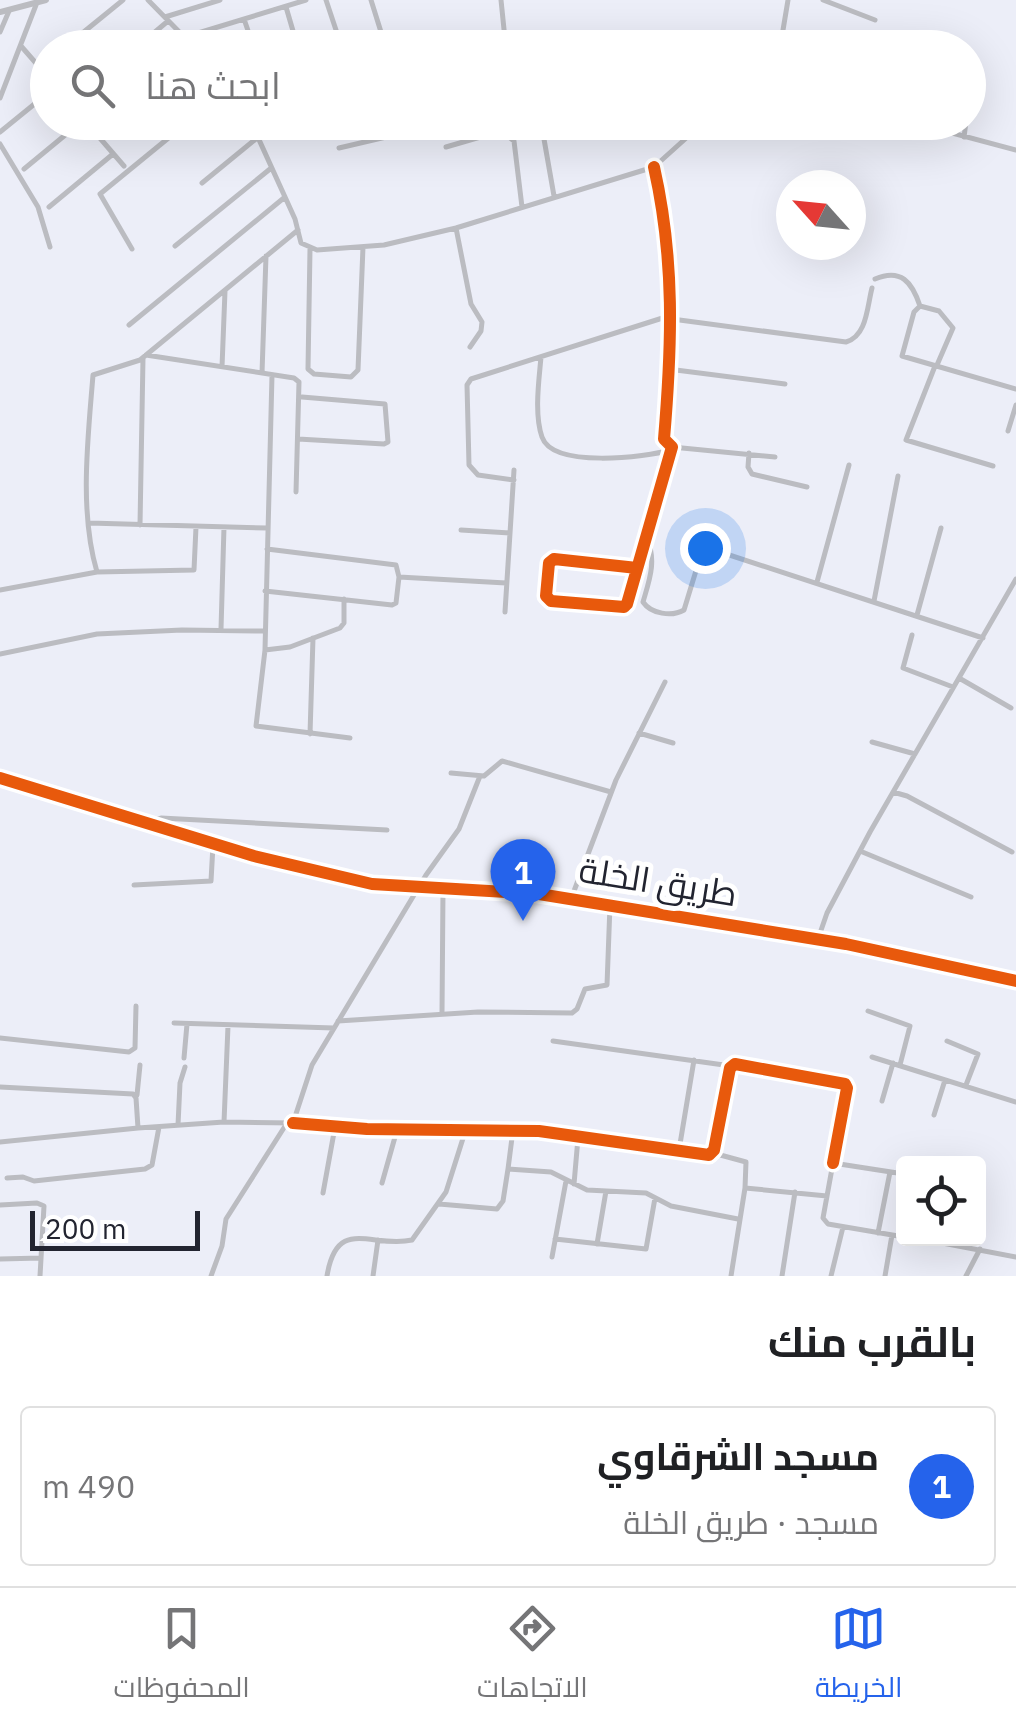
<!DOCTYPE html>
<html lang="ar">
<meta charset="utf-8">
<style>
:root{--surface:#fff;--page:#f2f2f2;--text:#202124;--muted:#757577;--line:#e0e0e0;--accent:#2563eb}
body{margin:0;font-family:"IBM Plex Sans",Cairo,sans-serif;background:var(--page);color:var(--text);direction:rtl}
.controls{position:absolute;right:30px;bottom:30px;display:grid;overflow:hidden;border-radius:10px;box-shadow:0 10px 40px #0002}
.controls button{width:90px;height:90px;display:grid;place-items:center;padding:0;border:0;border-bottom:2px solid var(--line);background:var(--surface);color:var(--text);font:50px sans-serif}
.compass{position:absolute;left:776px;top:170px;width:90px;height:90px;border-radius:50%;background:var(--surface);box-shadow:0 10px 40px #0002;rotate:297deg}
.scale{position:absolute;left:30px;bottom:25px;width:170px;box-sizing:border-box;padding-left:10px;border:5px solid #222430;border-top:0;font-size:28px;line-height:35px;white-space:nowrap;color:#222430;-webkit-text-stroke:8px #fff;paint-order:stroke}
.you{position:absolute;left:705px;top:548px;width:35px;height:35px;margin:-25px;border:8px solid #fff;border-radius:50%;background:#1a73e8;box-shadow:0 0 0 15px #1a73e833}
.badge{display:grid;place-items:center;width:65px;height:65px;border-radius:50%;background:var(--accent);color:#fff;font-size:32px;font-weight:700}
.pin{position:absolute;translate:-50% -82px;filter:drop-shadow(0 2px 5px #0008)}
.pin::after{content:'';position:absolute;top:52px;width:35px;height:30px;background:inherit;clip-path:polygon(0 0,100% 0,50% 100%)}
.list{margin:0;padding:0;list-style:none}
h2{display:flex;justify-content:space-between;align-items:center;height:130px;margin:0;padding:0 40px;font-size:42px}
h2 small{font-size:32px;font-weight:400;color:var(--muted)}
.list li{display:grid;grid-template-columns:65px 1fr auto;gap:30px;align-items:center;box-sizing:border-box;height:160px;margin:0 20px 20px;padding:0 20px;border:2px solid var(--line);border-radius:10px}
.list b{display:block;font-size:38px;white-space:nowrap}
.list p{margin:0;font-size:32px;white-space:nowrap;color:var(--muted)}
.list em{font-size:32px;font-style:normal;color:var(--muted)}
.icon{flex:none;width:55px;height:55px;fill:none;stroke:currentColor;stroke-width:2;stroke-linecap:round;stroke-linejoin:round}
.map{position:relative;flex:none;width:1016px;height:1276px;overflow:hidden;direction:ltr}
.search{position:absolute;background:var(--surface);box-shadow:0 10px 40px #0002;left:30px;right:30px;top:30px;height:110px;display:flex;align-items:center;gap:25px;box-sizing:border-box;padding:0 35px;border-radius:55px;color:var(--muted);font-size:38px}
.sheet{height:310px;background:var(--surface)}
nav{display:flex;justify-content:space-around;align-items:center;box-sizing:border-box;height:140px;border-top:2px solid var(--line);background:var(--surface);font-size:28px;color:var(--muted)}
nav a{display:grid;justify-items:center;gap:5px}
nav .on{color:var(--accent)}
.map>svg:first-child{display:block}
</style>
<div class="map">
<svg width="1016" height="1276" viewBox="0 0 1016 1276">
<rect width="100%" height="100%" fill="#eceef8"/>
<g fill="none" stroke-linecap="round" stroke-linejoin="round">
<path stroke="#bbbcc1" stroke-width="5" d="M 148,0 L 195,48
M 326,0 L 342,48
M 371,0 L 386,48
M 501,0 L 505,39 L 502,48
M 823,0 L 875,20
M 286,7 L 298,48
M 165,17 L 220,0
M 244,19 L 254,48
M 0,32 L 9,11
M 185,37 L 306,0
M 503,45 L 518,48
M 21,46 L 48,77
M 64,48 L 123,0
M 136,48 L 168,21
M 780,48 L 788,0
M 918,48 L 922,38
M 39,67 L 48,61
M 968,91 L 974,97 L 968,111
M 0,98 L 36,5
M 86,122 L 124,166
M 251,122 L 295,219 L 301,243 L 317,250 L 384,245 L 456,228 L 654,167 L 704,122
M 372,122 L 375,139
M 541,122 L 554,196
M 911,122 L 1016,150
M 0,132 L 48,93
M 964,137 L 966,122
M 0,144 L 38,207 L 50,247
M 446,147 L 501,131 L 514,141 L 522,207
M 339,148 L 416,130
M 24,169 L 81,122
M 202,183 L 257,138
M 49,207 L 113,154
M 456,228 L 471,304 L 482,322 L 481,331 L 470,347
M 175,246 L 270,169
M 132,249 L 100,194 L 188,122
M 310,249 L 308,369 L 314,374 L 351,377 L 358,370 L 363,247
M 875,279 C 901,268 912,282 920,306
M 672,319 L 846,342 C 867,336 867,307 872,288
M 129,325 L 285,197
M 146,355 L 294,378 L 299,382 L 296,492
M 541,357 C 539,380 534,414 542,437 C 553,469 646,457 671,450
M 937,365 L 953,328 L 939,311 L 920,306 L 914,312 L 902,356 L 1016,389
M 935,366 L 906,440 L 993,466
M 222,367 L 225,291
M 668,369 L 785,384
M 262,373 L 266,256
M 272,375 L 265,650 L 290,647 L 340,628 L 344,623 L 344,599
M 1008,431 L 1016,405
M 298,439 L 384,444 L 388,442 L 385,404 L 302,397
M 672,447 L 775,457
M 749,453 L 748,467 L 752,474 L 807,487
M 514,480 L 478,475 L 469,465 L 467,385 L 471,379 L 672,315
M 89,523 L 267,528
M 140,525 L 143,358
M 196,527 L 194,570 L 97,572 C 79,511 88,438 93,375 L 140,360 L 298,230
M 461,530 L 510,533
M 647,539 C 657,561 649,581 643,602 C 651,614 672,617 684,610 L 702,551 L 708,548 L 983,638
M 637,568 L 554,559 L 549,563 L 546,596 L 551,601 L 624,607 L 627,604 L 672,447 L 664,439 C 672,344 675,260 654,167
M 399,577 L 506,583
M 817,582 L 849,465
M 0,590 L 97,572
M 265,591 L 392,605 L 396,603 L 399,577 L 396,565 L 267,549
M 874,601 L 898,476
M 505,612 L 514,470
M 917,615 L 941,528
M 221,629 L 224,527
M 912,635 L 903,668 L 953,687
M 265,650 L 256,726 L 350,738
M 0,654 L 97,634 L 182,630 L 264,631
M 959,678 L 1011,708
M 639,733 L 673,743
M 310,734 L 313,638
M 872,742 L 915,754
M 451,773 L 484,776 L 502,761 L 611,792
M 893,792 L 907,796 L 1012,852
M 146,823 L 161,818 L 387,830
M 860,851 L 971,897
M 134,885 L 211,881 L 213,845
M 571,899 L 616,780 L 665,682
M 818,939 L 827,913 L 870,832 L 1016,579
M 868,1011 L 910,1026 L 900,1065
M 442,1013 L 443,890
M 338,1021 L 478,1012 L 572,1013 L 577,1009 L 585,989 L 607,985 L 610,905
M 174,1023 L 334,1028
M 0,1038 L 129,1052 L 135,1048 L 136,1006
M 553,1041 L 731,1066
M 947,1041 L 978,1054 L 966,1085
M 872,1057 L 1016,1102
M 184,1058 L 187,1024
M 0,1087 L 133,1094 L 136,1098 L 138,1128
M 137,1095 L 140,1065
M 882,1101 L 893,1063
M 934,1115 L 945,1080
M 224,1122 L 228,1026
M 293,1123 L 367,1129 L 539,1131 L 709,1155 L 714,1150 L 730,1068 L 735,1064 L 845,1084 L 847,1088 L 833,1163
M 178,1125 L 180,1083 L 185,1067
M 513,1130 L 508,1169 L 551,1172 L 587,1190 L 646,1193 L 671,1206 L 738,1219
M 0,1142 L 138,1128 L 224,1122 L 293,1123 L 312,1065 L 426,875 L 459,829 L 480,776
M 679,1150 L 694,1060
M 713,1153 L 746,1162 L 745,1188
M 904,1174 L 833,1163 L 823,1218 L 828,1224 L 904,1237
M 7,1178 L 23,1177 L 34,1181 L 145,1169 L 152,1165 L 159,1127
M 382,1183 L 397,1130
M 574,1184 L 578,1138
M 323,1193 L 335,1127
M 439,1204 L 497,1209 L 503,1201 L 508,1169
M 0,1205 L 37,1203 L 44,1206 L 40,1276
M 878,1233 L 890,1172
M 916,1238 L 1016,1257
M 555,1239 L 646,1249 L 655,1198
M 597,1244 L 606,1191
M 552,1257 L 566,1181
M 0,1259 L 41,1258
M 211,1276 L 222,1246 L 226,1219 L 287,1123
M 327,1276 C 337,1215 372,1249 412,1240 L 446,1192 L 465,1132
M 373,1276 L 378,1240
M 731,1276 L 745,1188 L 827,1196
M 782,1276 L 795,1192
M 831,1276 L 843,1227
M 885,1276 L 892,1235
M 966,1276 L 980,1249"/>
<path stroke="#bbbcc1" stroke-width="6" d="M 0,12 L 46,0
M 0,778 L 254,856 L 372,884 L 539,894 L 846,944 L 1016,981"/>
<defs>
<path id="cycleway" d="M 637,568 L 554,559 L 549,563 L 546,596 L 551,601 L 624,607 L 627,604 L 672,447 L 664,439 C 672,344 675,260 654,167
M 0,778 L 254,856 L 372,884 L 539,894 L 846,944 L 1016,981
M 293,1123 L 367,1129 L 539,1131 L 709,1155 L 714,1150 L 730,1068 L 735,1064 L 845,1084 L 847,1088 L 833,1163"/>
</defs>
<use href="#cycleway" stroke="#fff" stroke-width="19"/>
<use href="#cycleway" stroke="#e8590c" stroke-width="12"/>
</g>
<g text-anchor="middle" stroke-width="10" stroke-linejoin="round" paint-order="stroke">
<g font-size="35" fill="#222430" stroke="#fff">
<text transform="translate(658 882) rotate(9)" y="12">طريق الخلة</text>
</g>
</g>
</svg>
<div class="controls">
<button><svg class="icon" aria-label="locate" viewBox="0 0 24 24"><circle cx="12" cy="12" r="6"/><path d="M12 2v4M12 18v4M2 12h4M18 12h4"/></svg></button>
</div>
<svg class="compass" viewBox="-18 -18 36 36"><path d="M0-13l5 13h-10z" fill="#e53935"/><path d="M0 13l5-13h-10z" fill="#757577"/></svg>
<div class="scale">200 m</div>
<div class="you"></div>
<div class="pin badge" style="left:523px;top:921px">1</div>
<div class="search"><svg class="icon" aria-label="search" viewBox="0 0 24 24"><circle cx="10" cy="10" r="6"/><path d="M15 15l6 6"/></svg>ابحث هنا</div>
</div>
<section class="sheet">
<h2>بالقرب منك<small></small></h2>
<ul class="list">
<li><span class="badge">1</span><div><b>مسجد الشرقاوي</b><p>مسجد · طريق الخلة</p></div><em>490 m</em></li>
</ul>
</section>
<nav>
<a class="on"><svg class="icon" aria-label="map" viewBox="0 0 24 24"><path d="M3 6l6-2 6 2 6-2v14l-6 2-6-2-6 2zM9 4v14M15 6v14"/></svg>الخريطة</a>
<a><svg class="icon" aria-label="directions" viewBox="0 0 24 24"><path d="M12 3l9 9-9 9-9-9zM9 14v-3h6M13 9l2 2-2 2"/></svg>الاتجاهات</a>
<a><svg class="icon" aria-label="saved" viewBox="0 0 24 24"><path d="M7 4h10v16l-5-4-5 4z"/></svg>المحفوظات</a>
</nav>
